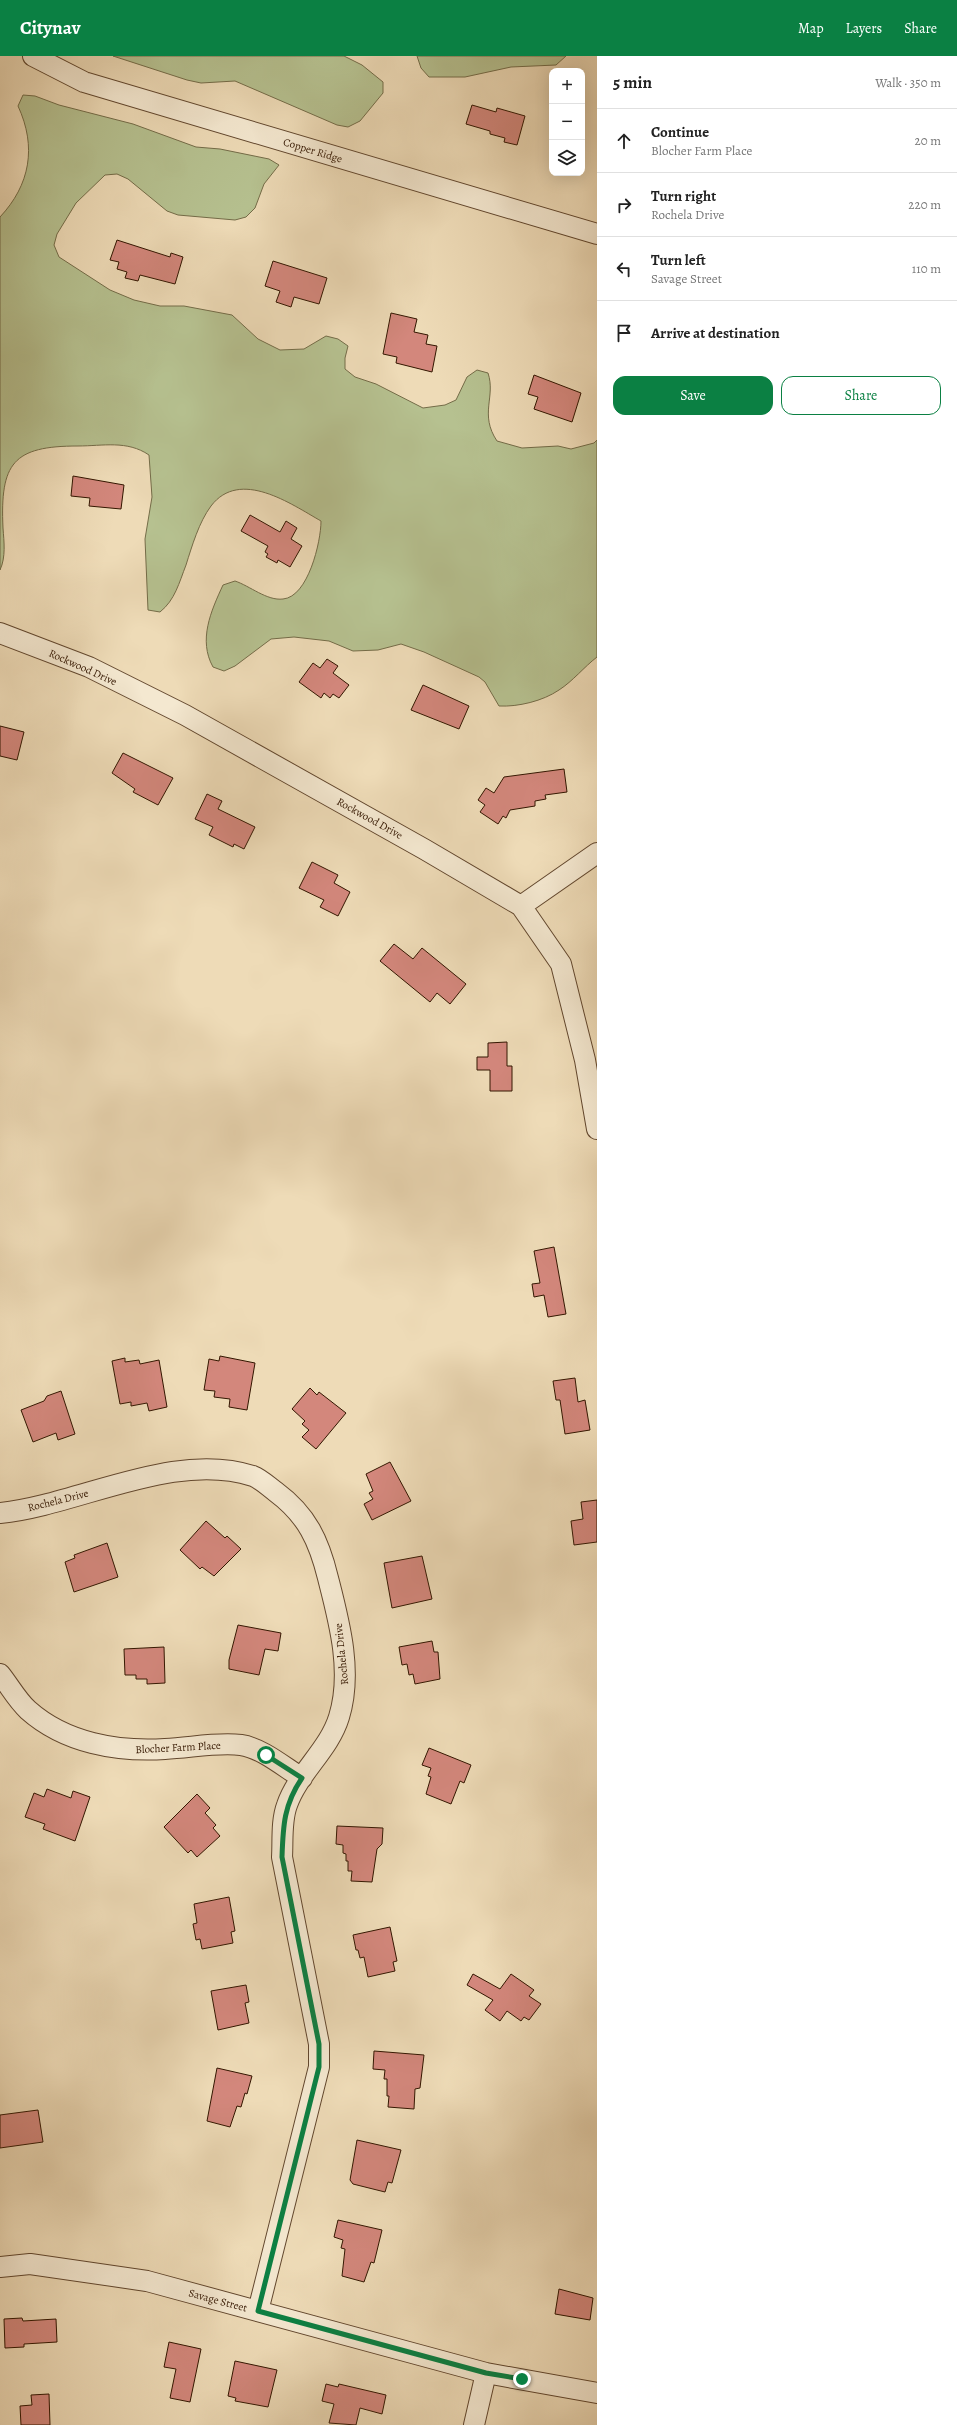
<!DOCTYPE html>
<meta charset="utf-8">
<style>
:root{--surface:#fff;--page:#f2f2f2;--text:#222;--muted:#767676;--line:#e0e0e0;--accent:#0b8043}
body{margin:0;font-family:Alegreya,serif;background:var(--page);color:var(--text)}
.controls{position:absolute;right:12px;top:12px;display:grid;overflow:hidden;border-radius:8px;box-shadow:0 4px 16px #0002}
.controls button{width:36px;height:36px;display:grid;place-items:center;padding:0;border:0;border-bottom:1px solid var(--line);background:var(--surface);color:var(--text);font:20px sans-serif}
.stop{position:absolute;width:12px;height:12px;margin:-9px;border:3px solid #0b8043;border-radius:50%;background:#fff}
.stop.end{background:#0b8043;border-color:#fff;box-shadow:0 1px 4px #0008}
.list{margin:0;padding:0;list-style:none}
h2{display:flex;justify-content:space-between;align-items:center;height:52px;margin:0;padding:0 16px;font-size:17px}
h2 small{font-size:13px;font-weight:400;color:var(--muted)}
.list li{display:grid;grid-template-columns:26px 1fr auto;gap:12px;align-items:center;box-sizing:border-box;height:64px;padding:0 16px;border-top:1px solid var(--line)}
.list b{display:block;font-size:15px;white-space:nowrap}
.list p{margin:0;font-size:13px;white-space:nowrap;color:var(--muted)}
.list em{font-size:13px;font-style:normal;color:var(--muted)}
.actions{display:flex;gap:8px;padding:12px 16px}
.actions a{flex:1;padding:9px 0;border:1px solid var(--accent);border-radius:12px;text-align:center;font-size:14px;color:var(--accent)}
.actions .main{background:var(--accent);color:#fff}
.icon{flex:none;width:22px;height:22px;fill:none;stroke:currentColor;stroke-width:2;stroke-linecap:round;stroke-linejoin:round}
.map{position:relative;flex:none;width:597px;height:2369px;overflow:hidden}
header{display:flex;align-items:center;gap:24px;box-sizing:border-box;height:56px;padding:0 20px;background:var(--accent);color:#fff}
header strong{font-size:19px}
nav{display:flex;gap:22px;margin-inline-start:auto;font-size:14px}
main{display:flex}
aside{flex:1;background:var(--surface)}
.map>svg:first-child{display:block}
</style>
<header>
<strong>Citynav</strong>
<nav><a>Map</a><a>Layers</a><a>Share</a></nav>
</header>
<main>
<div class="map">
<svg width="597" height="2369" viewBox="0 0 597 2369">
<rect width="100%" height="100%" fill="#eedbb7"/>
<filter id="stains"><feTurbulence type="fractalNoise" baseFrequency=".005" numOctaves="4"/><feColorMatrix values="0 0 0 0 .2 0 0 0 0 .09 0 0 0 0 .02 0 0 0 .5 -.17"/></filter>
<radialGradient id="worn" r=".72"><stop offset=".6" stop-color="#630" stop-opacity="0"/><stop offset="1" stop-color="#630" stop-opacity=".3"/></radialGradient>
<path fill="#b6c190" stroke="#746c48" d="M 113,0 L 344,0 L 362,9 L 383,26 L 383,37 L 360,65 L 348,71 L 337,69 L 235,25 L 201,27 L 187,24 Z
M 417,0 L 566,0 L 556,9 L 511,11 L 465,21 L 429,21 L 421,12 Z
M 23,39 L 35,40 L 59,49 L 133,68 L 196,91 L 220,93 L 269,103 L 279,109 L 264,128 L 255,152 L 246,161 L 235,164 L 178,159 L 167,155 L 128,123 L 117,118 L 105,119 L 76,147 L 57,178 L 54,189 L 59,201 L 110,234 L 134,244 L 160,250 L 184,250 L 232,259 L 258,283 L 280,294 L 304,293 L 326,280 L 338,283 L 348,290 L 345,302 L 345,313 L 355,321 L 376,328 L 423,352 L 445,349 L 456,344 L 467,321 L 477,314 L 488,317 C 496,341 479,358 497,385 L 522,392 L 558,390 L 571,393 L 594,387 L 597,384 L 597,601 C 584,611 573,625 559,634 C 543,645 518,651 499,650 L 485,626 L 479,621 L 424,596 L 401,588 L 378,594 L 353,595 L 329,585 L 294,581 L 271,583 L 235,610 L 224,615 L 213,611 C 198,584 211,555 223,529 L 235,525 C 250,530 267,545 283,543 C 308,541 321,486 321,465 C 291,448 240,412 211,450 C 199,466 192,490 186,509 C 179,527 175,544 160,556 L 148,554 L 145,483 L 152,441 L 149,399 C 127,384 103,390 78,390 C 13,390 0,407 3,472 C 4,486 6,501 0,514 L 0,161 C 30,129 37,91 18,50 Z"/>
<path fill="#d3877c" stroke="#331600" d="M 472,49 L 496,56 L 497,52 L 525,60 L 517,89 L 504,86 L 505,82 L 490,78 L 490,75 L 466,68 Z
M 117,184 L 170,201 L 171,197 L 183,201 L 175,228 L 140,219 L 138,225 L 125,222 L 127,216 L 117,213 L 119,206 L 110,204 Z
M 273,205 L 327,222 L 319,248 L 294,241 L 291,251 L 276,246 L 280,235 L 265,230 Z
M 391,257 L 417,263 L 414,276 L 428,279 L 426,288 L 437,290 L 432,316 L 396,307 L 397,301 L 383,298 Z
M 534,319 L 581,337 L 572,366 L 534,353 L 538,341 L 528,338 Z
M 73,420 L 124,429 L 121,453 L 89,450 L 90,442 L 71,440 Z
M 250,459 L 280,476 L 286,465 L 297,472 L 291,483 L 302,490 L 290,511 L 278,504 L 277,507 L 266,501 L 268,498 L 265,496 L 268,490 L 241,475 Z
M 327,603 L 338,610 L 333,617 L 349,629 L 339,642 L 333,638 L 330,642 L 324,637 L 321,642 L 299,626 L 313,607 L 320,612 Z
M 423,629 L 469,650 L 459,673 L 411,654 Z
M 0,670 L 24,676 L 17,704 L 0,700 Z
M 123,697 L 173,722 L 158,749 L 133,736 L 135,733 L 112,717 Z
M 564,713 L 567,736 L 545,739 L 546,743 L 535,745 L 535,750 L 510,754 L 506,762 L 503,760 L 498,768 L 480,756 L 485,749 L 478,744 L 486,732 L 494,737 L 504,721 Z
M 207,738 L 222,745 L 218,753 L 255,771 L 244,793 L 234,788 L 233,791 L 209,779 L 213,771 L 195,763 Z
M 312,806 L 338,819 L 334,827 L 350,836 L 338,860 L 320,851 L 324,844 L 299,832 Z
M 394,888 L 413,903 L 422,892 L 466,928 L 450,948 L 437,937 L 430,946 L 380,905 Z
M 507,986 L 507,1010 L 512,1010 L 512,1035 L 490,1035 L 490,1014 L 477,1014 L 477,1001 L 488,1001 L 488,987 Z
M 554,1191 L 566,1258 L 548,1261 L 544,1239 L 534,1241 L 532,1228 L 540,1227 L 534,1195 Z
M 220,1300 L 255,1307 L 247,1354 L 229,1351 L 230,1343 L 214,1341 L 215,1335 L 204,1334 L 209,1303 L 219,1305 Z
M 125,1302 L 125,1306 L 139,1304 L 140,1308 L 159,1304 L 167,1351 L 149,1355 L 147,1347 L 131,1350 L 131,1346 L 120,1348 L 112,1305 Z
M 575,1322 L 578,1346 L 585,1344 L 590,1374 L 565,1378 L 560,1344 L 556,1344 L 553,1325 Z
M 310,1332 L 317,1339 L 319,1336 L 346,1357 L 316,1393 L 302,1381 L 309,1374 L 302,1368 L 305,1365 L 292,1353 Z
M 61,1335 L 75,1378 L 58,1384 L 56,1377 L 33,1386 L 21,1354 L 44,1345 L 47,1340 Z
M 390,1406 L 411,1445 L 372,1464 L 364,1448 L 373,1443 L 369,1437 L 373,1435 L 366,1418 Z
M 597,1444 L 597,1486 L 574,1489 L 571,1465 L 583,1463 L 581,1446 Z
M 206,1465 L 225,1482 L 227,1480 L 241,1493 L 214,1520 L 202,1511 L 200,1513 L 180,1494 Z
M 107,1487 L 118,1521 L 74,1536 L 65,1506 L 75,1502 L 74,1499 Z
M 422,1500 L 432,1543 L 392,1552 L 384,1507 Z
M 238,1569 L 281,1577 L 278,1595 L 265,1593 L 259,1619 L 229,1613 L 229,1604 Z
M 432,1585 L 434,1596 L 438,1596 L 440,1623 L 415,1628 L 413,1618 L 409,1619 L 407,1608 L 402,1609 L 399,1591 Z
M 164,1591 L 165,1627 L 147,1628 L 147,1623 L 136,1623 L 136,1619 L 125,1619 L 124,1593 Z
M 429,1692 L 471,1709 L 464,1727 L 460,1725 L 451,1748 L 426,1738 L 431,1721 L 428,1720 L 431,1712 L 422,1709 Z
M 47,1733 L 71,1742 L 73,1735 L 90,1741 L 75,1785 L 43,1773 L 45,1768 L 25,1761 L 34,1737 L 44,1741 Z
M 197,1738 L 210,1752 L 205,1757 L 216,1769 L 213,1772 L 220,1780 L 197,1801 L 191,1794 L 188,1797 L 164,1771 Z
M 337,1770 L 383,1772 L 382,1788 L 377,1793 L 372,1826 L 351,1825 L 352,1815 L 348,1815 L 348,1805 L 346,1805 L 346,1798 L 343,1797 L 343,1789 L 336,1788 Z
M 229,1841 L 235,1875 L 231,1876 L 233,1887 L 202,1893 L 200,1883 L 196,1884 L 193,1868 L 197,1867 L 194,1848 Z
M 390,1871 L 397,1905 L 393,1906 L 395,1915 L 368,1921 L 364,1901 L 360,1902 L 358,1894 L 356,1894 L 353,1879 Z
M 473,1918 L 500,1933 L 511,1918 L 534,1934 L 529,1940 L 541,1948 L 529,1964 L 524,1961 L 521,1965 L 507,1955 L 500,1965 L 485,1954 L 493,1944 L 467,1929 Z
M 246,1929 L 249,1946 L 245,1947 L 249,1967 L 218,1974 L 211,1935 Z
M 374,1995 L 424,1999 L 420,2032 L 415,2033 L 414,2053 L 388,2051 L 389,2040 L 387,2040 L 387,2023 L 384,2023 L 385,2014 L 373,2013 Z
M 217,2012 L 252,2020 L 247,2038 L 245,2037 L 241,2051 L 237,2050 L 230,2071 L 207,2065 Z
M 38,2054 L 43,2086 L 0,2092 L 0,2059 Z
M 357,2084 L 401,2094 L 392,2127 L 388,2126 L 385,2136 L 353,2128 L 350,2124 Z
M 338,2164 L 382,2174 L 374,2207 L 371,2206 L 364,2226 L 342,2220 L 345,2193 L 341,2192 L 343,2184 L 334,2181 Z
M 559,2233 L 593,2242 L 590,2264 L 555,2258 Z
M 22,2262 L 23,2265 L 56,2263 L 57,2286 L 24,2288 L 24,2291 L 5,2292 L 4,2263 Z
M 169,2286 L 201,2293 L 190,2346 L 170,2342 L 176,2313 L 164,2311 Z
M 235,2305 L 277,2314 L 268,2351 L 235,2345 L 236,2342 L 228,2340 Z
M 326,2328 L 338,2331 L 339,2328 L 386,2339 L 382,2358 L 360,2352 L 356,2369 L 329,2367 L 334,2348 L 322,2345 Z
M 49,2338 L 50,2369 L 21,2369 L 20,2350 L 32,2349 L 31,2339 Z"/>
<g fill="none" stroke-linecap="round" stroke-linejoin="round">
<defs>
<path id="minor" d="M 33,0 L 84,26 L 597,178
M 0,577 L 89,611 L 185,659 L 424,793 L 521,850 L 561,908 L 585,1004 L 597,1073
M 521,850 L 597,797
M 0,1457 C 79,1449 174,1394 253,1420 C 261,1423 269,1431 276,1436 C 307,1459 319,1485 328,1522 C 339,1565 353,1616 339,1661 C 329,1694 298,1717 287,1749 C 281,1765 283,1785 282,1801 L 319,1988 L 319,2011 L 258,2255
M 0,1618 C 9,1629 17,1644 28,1654 C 65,1687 117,1696 165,1693 C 190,1692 216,1686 241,1689 C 262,1692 284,1711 302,1722
M 0,2211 L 30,2208 L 147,2225 L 486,2317 L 597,2337
M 474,2369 L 486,2317"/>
</defs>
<use href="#minor" stroke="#62472e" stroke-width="22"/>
<use href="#minor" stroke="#f4e8d0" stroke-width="20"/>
</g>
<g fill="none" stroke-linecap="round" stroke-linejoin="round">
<path stroke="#0b8043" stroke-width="5" d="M 266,1699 L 302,1722 C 284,1748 283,1770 282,1801 L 319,1988 L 319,2011 L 258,2255 L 486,2317 L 522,2323"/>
</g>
<g text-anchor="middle" stroke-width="3" stroke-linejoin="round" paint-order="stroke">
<g font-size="11" fill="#331600" stroke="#f4e8d0">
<text transform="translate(313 94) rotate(17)" y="4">Copper Ridge</text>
<text transform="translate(83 611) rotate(24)" y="4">Rockwood Drive</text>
<text transform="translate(370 762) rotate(29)" y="4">Rockwood Drive</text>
<text transform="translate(58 1444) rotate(-14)" y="4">Rochela Drive</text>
<text transform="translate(341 1598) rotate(-96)" y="4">Rochela Drive</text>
<text transform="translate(178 1691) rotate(-3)" y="4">Blocher Farm Place</text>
<text transform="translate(218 2244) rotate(15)" y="4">Savage Street</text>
</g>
</g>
<rect width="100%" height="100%" filter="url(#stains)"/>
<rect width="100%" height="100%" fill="url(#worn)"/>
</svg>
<div class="controls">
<button>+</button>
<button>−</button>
<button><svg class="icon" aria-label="layers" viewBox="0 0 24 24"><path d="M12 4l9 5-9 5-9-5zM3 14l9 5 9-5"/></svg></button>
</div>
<div class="stop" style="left:266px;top:1699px"></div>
<div class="stop end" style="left:522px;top:2323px"></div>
</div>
<aside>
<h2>5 min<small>Walk · 350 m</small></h2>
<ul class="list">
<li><svg class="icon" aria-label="ahead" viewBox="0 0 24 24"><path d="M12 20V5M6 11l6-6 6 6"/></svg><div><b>Continue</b><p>Blocher Farm Place</p></div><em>20 m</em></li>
<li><svg class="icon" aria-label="right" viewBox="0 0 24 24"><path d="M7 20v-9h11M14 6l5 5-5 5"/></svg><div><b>Turn right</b><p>Rochela Drive</p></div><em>220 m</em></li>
<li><svg class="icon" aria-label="left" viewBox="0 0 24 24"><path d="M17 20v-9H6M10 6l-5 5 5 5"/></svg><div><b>Turn left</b><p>Savage Street</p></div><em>110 m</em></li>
<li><svg class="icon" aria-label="arrive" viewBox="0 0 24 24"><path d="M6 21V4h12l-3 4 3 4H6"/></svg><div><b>Arrive at destination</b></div></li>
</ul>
<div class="actions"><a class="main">Save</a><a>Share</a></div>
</aside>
</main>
